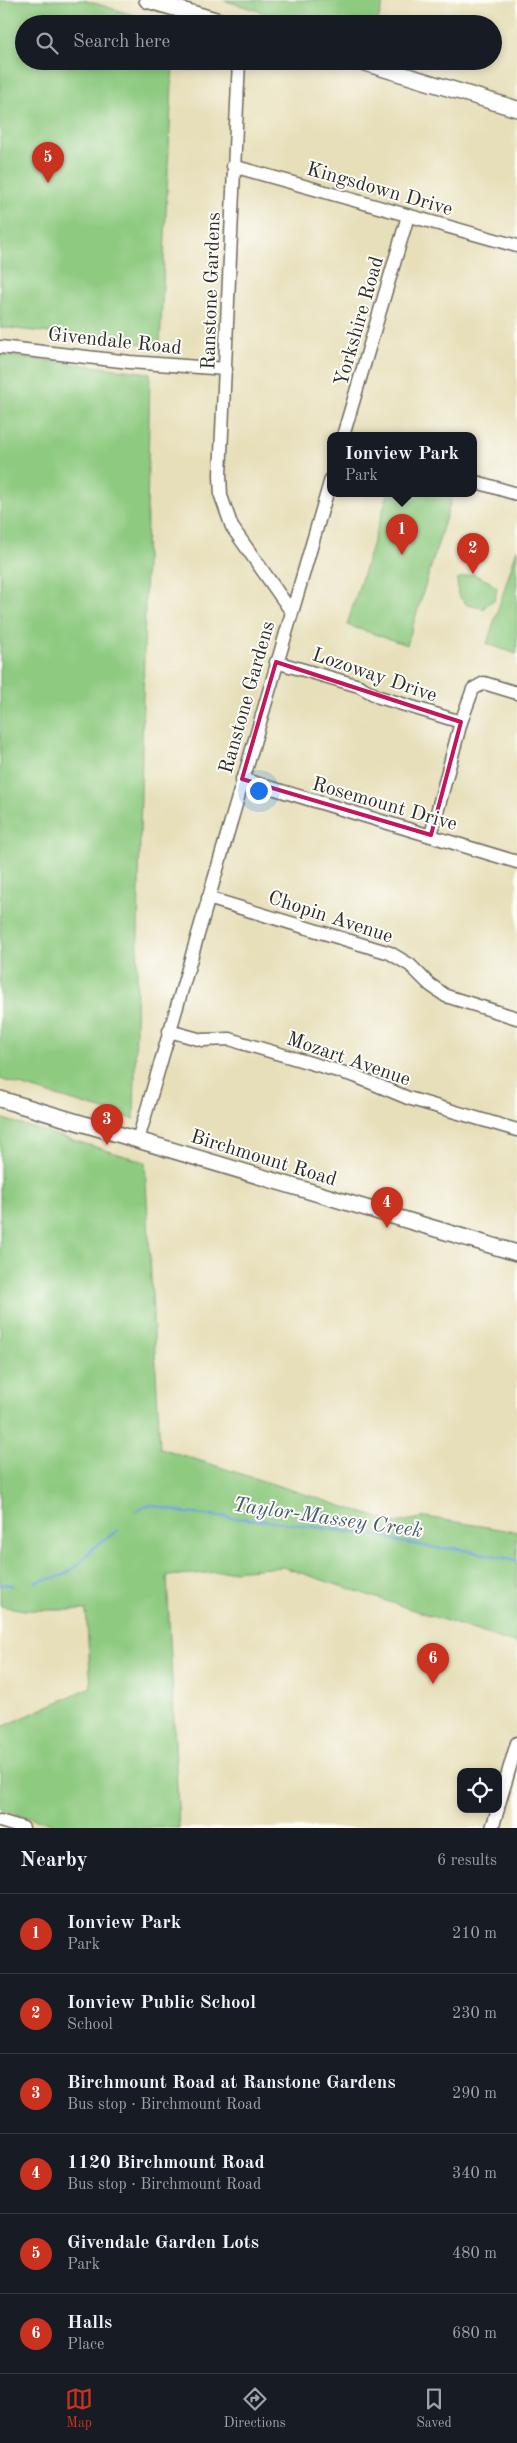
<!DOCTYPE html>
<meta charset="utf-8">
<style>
:root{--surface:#171b24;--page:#242831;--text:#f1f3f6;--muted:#9ea1a6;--line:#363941;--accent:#c8321e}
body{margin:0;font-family:"Old Standard TT",serif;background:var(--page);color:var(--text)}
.controls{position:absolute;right:15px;bottom:15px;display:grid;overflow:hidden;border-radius:10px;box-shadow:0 2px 8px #0003}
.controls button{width:45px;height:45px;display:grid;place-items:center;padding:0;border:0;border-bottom:1px solid var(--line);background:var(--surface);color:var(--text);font:25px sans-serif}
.you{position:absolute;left:258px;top:790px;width:18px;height:18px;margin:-12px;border:4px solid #fff;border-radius:50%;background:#1a73e8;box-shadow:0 0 0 8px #1a73e833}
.badge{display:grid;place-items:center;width:32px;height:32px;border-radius:50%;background:var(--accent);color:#fff;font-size:16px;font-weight:700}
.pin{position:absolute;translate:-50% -41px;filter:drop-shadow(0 1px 2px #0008)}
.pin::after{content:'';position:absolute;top:26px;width:18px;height:15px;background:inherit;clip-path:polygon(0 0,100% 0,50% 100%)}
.popup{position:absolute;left:327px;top:432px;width:150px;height:65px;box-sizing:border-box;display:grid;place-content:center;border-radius:10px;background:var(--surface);filter:drop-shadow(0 1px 4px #0005);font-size:16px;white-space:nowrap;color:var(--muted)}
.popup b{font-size:19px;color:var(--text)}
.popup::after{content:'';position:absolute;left:50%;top:100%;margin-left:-10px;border:10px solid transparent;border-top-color:var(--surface)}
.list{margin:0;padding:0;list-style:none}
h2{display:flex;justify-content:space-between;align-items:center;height:65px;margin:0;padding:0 20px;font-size:21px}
h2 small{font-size:16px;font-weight:400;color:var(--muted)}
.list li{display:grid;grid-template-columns:32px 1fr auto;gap:15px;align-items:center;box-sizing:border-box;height:80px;padding:0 20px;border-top:1px solid var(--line)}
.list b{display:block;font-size:19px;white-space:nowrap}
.list p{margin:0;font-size:16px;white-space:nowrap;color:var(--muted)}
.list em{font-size:16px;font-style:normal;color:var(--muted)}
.icon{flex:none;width:28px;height:28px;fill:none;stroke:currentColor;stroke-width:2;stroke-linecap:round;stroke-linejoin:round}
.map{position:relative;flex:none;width:517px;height:1828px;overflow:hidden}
.search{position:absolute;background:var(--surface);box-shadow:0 2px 8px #0003;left:15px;right:15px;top:15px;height:55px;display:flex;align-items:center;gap:12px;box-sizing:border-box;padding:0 18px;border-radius:28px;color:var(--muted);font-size:19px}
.sheet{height:545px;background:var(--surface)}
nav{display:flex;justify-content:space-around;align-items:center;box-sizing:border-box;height:70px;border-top:1px solid var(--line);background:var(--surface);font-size:14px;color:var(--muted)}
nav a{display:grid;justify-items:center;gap:2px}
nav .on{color:var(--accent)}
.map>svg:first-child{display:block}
</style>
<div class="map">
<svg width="517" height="1828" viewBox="0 0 517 1828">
<rect width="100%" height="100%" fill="#fdfcf7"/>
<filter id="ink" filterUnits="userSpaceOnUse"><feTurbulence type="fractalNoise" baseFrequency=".02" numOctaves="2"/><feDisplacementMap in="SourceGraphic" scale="10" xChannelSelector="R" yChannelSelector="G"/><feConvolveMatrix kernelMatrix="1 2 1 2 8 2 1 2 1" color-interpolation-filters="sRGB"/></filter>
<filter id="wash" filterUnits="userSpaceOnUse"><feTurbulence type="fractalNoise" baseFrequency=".0096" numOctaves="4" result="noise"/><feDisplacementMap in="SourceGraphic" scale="20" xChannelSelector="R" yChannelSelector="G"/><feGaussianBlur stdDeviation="1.12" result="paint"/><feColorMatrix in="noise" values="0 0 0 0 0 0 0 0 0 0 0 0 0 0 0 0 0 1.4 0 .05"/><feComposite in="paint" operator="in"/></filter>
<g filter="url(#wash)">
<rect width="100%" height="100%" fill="#e7dfb9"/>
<path fill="#8eca80" stroke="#5c7a56" d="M 0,0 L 84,0 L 163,24 L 24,24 L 24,61 L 173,61 L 160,346 L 0,327 Z
M 223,0 L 384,0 L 377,24 L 300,24 Z
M 0,355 L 150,373 L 134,1119 L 0,1079 Z
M 388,494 L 453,494 L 407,645 L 347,625 Z
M 517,549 L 517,654 L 487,644 Z
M 473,574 L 488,581 L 497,588 L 495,599 L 486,605 L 484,609 L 474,605 L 467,605 L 458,595 L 457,579 Z
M 0,1118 L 145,1162 L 160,1448 L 395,1523 L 426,1517 L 517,1532 L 517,1644 L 283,1567 L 167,1576 L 179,1828 L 66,1828 L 0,1810 L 0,1728 L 91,1687 L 86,1610 L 25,1610 L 0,1606 Z"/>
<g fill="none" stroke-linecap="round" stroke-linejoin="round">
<path stroke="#6aa1d7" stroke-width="2.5" d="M 136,1511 L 144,1506 L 152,1505 L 185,1513 L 278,1522 L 388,1537 L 396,1541 L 442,1549 L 454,1548 L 517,1560
M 35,1582 L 65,1575 L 79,1564 L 93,1548 L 118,1530
M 0,1584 L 13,1585"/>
</g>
</g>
<g filter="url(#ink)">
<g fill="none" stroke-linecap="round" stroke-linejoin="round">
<defs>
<path id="minor" d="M 239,61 L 220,475 L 221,496 L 232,527 L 291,611
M 233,166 L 517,246
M 0,347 L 130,362 L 226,369
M 343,436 L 408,216
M 473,481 L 517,494
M 276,662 L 359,686 L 379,697 L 461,722
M 242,779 L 517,862
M 431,835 L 461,722 L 473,689 L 484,683 L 517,693
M 208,898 L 390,953 L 410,965 L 429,984 L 446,996 L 517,1018
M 169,1031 L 202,1040 L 230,1039 L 242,1043 L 355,1076 L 408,1098 L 517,1130
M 138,1140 L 331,479
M 498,1807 L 517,1743
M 0,1821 L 23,1828
M 492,1828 L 498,1809"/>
<path id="major" d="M 147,0 L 229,24
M 358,61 L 517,109
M 0,1099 L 517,1253"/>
</defs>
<use href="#minor" stroke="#6d6a5d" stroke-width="15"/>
<use href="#major" stroke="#6d6a5d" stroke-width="18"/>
<use href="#minor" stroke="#fff" stroke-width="12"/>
<use href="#major" stroke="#fff" stroke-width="15"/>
</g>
</g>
<path fill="none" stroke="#c2185b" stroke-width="4" stroke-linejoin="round" d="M 276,662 L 461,722 L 431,835 L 242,779 Z"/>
<g text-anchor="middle" stroke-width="4" stroke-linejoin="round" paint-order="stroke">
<g font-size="20" fill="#2b2b2b" stroke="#fdfcf7">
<text transform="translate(380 188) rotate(16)" y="7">Kingsdown Drive</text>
<text transform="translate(210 291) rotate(-88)" y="7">Ranstone Gardens</text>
<text transform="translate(358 321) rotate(-74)" y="7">Yorkshire Road</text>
<text transform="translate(115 340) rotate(6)" y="7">Givendale Road</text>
<text transform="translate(375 674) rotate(19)" y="7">Lozoway Drive</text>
<text transform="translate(246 697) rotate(-74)" y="7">Ranstone Gardens</text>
<text transform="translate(385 803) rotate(16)" y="7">Rosemount Drive</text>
<text transform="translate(331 916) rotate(18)" y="7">Chopin Avenue</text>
<text transform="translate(349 1058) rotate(19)" y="7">Mozart Avenue</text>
<text transform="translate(264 1157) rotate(17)" y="7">Birchmount Road</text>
</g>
<g font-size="21" font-style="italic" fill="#445a70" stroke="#fdfcf7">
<text transform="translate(328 1517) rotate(8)" y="7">Taylor-Massey Creek</text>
</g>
</g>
</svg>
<div class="controls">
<button><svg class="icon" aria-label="locate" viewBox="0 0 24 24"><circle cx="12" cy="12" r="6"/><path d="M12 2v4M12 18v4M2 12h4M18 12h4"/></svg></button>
</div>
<div class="you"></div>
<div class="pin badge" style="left:402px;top:555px">1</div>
<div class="popup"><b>Ionview Park</b>Park</div>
<div class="pin badge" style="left:473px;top:574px">2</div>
<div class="pin badge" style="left:107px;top:1145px">3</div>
<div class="pin badge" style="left:387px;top:1228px">4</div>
<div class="pin badge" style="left:48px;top:183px">5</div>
<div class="pin badge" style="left:433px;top:1684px">6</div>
<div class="search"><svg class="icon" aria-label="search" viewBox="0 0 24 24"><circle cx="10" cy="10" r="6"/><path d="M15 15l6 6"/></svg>Search here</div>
</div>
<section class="sheet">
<h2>Nearby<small>6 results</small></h2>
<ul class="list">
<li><span class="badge">1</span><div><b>Ionview Park</b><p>Park</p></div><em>210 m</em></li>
<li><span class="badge">2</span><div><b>Ionview Public School</b><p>School</p></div><em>230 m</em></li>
<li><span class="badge">3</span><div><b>Birchmount Road at Ranstone Gardens</b><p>Bus stop · Birchmount Road</p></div><em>290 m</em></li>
<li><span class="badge">4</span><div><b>1120 Birchmount Road</b><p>Bus stop · Birchmount Road</p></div><em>340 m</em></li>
<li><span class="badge">5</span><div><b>Givendale Garden Lots</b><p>Park</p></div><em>480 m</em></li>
<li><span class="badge">6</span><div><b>Halls</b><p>Place</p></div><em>680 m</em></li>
</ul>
</section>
<nav>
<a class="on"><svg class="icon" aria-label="map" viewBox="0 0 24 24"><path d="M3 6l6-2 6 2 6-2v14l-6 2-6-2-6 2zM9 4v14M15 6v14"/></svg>Map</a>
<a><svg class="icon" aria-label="directions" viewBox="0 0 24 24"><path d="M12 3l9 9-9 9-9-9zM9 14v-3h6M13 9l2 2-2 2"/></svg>Directions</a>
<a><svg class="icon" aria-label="saved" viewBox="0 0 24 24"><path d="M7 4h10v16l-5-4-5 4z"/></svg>Saved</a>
</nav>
